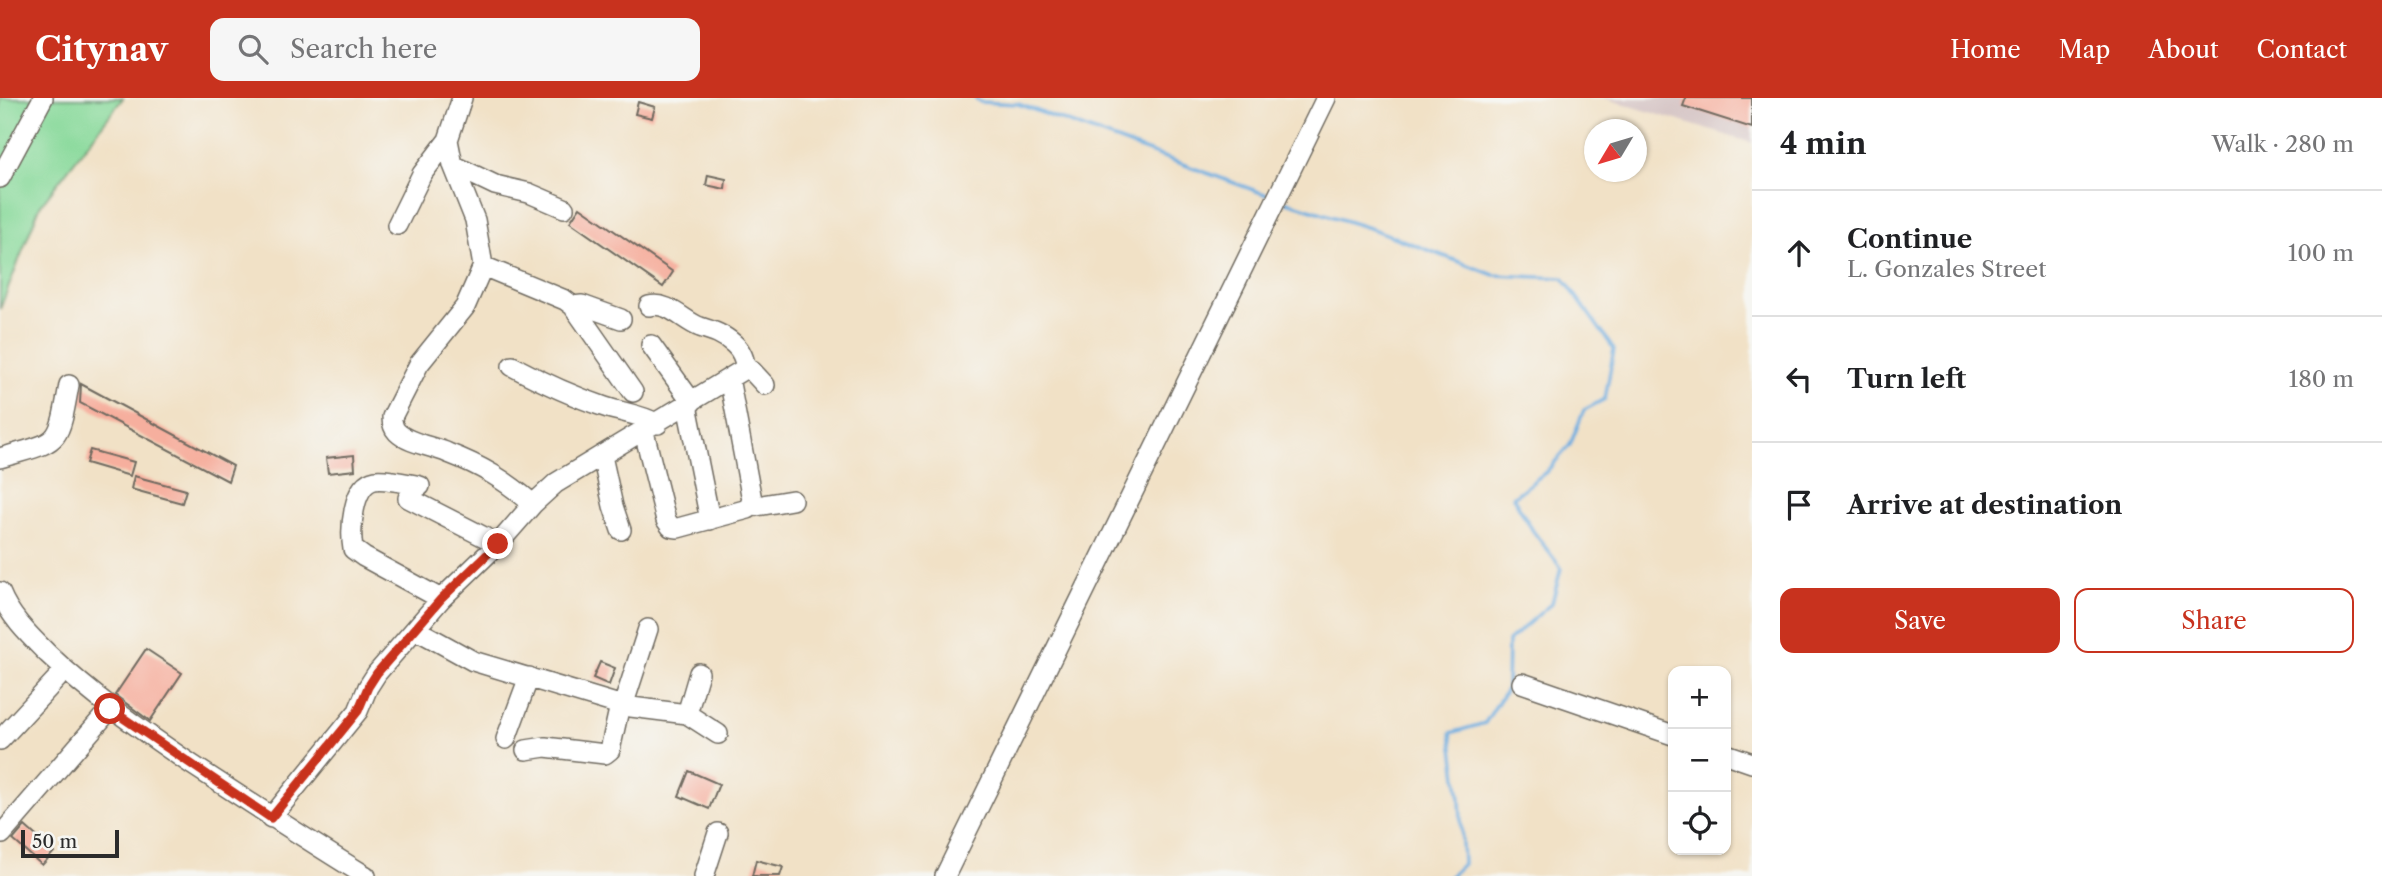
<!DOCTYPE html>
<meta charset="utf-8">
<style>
:root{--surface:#fff;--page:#f6f6f6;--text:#202124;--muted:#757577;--line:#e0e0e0;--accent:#c8321e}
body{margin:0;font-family:"Libre Caslon Text",serif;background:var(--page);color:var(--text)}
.controls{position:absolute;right:21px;bottom:21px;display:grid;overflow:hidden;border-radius:14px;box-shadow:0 2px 5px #0004}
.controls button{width:63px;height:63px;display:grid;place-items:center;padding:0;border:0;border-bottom:2px solid var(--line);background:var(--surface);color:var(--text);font:35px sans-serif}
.compass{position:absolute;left:1584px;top:21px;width:63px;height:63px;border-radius:50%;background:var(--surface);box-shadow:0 2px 5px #0004;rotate:232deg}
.scale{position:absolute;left:21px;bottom:18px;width:98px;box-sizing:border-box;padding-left:7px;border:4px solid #2b2b2b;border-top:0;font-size:19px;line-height:24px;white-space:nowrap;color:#2b2b2b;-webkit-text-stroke:5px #f6f6f2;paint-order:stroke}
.stop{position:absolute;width:21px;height:21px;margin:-16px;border:5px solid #c8321e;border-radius:50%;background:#fff}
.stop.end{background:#c8321e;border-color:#fff;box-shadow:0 2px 7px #0008}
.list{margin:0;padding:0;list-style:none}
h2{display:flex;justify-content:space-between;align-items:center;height:91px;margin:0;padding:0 28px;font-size:30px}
h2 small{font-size:23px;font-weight:400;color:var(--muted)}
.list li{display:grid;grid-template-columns:46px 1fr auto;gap:21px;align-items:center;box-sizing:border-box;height:126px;padding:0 28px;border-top:2px solid var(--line)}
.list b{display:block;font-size:26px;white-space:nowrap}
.list p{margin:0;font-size:23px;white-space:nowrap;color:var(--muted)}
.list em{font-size:23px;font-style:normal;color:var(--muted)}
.actions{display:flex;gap:14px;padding:21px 28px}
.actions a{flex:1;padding:16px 0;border:2px solid var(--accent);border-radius:14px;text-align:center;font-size:24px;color:var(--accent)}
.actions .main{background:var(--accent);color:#fff}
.icon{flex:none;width:38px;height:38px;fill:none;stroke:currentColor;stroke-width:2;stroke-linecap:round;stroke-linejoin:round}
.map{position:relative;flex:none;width:1752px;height:778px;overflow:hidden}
header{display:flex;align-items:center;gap:42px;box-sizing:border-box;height:98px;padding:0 35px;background:var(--accent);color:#fff}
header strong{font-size:33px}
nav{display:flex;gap:38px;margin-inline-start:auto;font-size:24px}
.search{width:490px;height:63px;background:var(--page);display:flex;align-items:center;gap:18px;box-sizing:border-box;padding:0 24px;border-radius:14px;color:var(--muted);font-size:26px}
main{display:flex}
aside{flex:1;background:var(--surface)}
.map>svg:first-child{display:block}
</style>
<header>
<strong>Citynav</strong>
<div class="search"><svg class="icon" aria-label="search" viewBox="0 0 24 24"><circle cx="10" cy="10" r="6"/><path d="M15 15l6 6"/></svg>Search here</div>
<nav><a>Home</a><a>Map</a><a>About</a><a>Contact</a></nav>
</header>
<main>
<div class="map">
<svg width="1752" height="778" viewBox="0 0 1752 778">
<rect width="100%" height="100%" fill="#f6f6f2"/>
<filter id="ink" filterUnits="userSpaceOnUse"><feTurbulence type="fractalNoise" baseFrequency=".0143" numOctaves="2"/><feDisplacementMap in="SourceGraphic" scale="14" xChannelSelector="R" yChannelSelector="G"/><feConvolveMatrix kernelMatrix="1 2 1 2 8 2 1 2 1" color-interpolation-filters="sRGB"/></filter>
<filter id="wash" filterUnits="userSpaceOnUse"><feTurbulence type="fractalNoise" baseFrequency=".00686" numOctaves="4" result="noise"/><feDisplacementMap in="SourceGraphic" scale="28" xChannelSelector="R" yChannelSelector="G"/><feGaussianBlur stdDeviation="1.57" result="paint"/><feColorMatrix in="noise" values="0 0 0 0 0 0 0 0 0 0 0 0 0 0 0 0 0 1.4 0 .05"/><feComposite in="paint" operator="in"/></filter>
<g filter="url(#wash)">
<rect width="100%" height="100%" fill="#f1e1c6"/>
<path fill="#d2bfc0" d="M 1604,0 L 1752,0 L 1752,45 Z"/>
<path fill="#87d99a" stroke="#598262" stroke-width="2" d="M 0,0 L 123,0 L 40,108 L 0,211 Z"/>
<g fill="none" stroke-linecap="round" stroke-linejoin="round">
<path stroke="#6cacdf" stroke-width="3.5" d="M 975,0 L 980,4 L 1018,6 L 1270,98
M 1284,103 L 1375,132 L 1494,177 L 1563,180 L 1614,251 L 1605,301 L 1584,312 L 1570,347 L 1546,374 L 1513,399 L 1533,433 L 1561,470 L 1552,505 L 1508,543 L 1507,590 L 1485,625 L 1451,635 L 1460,701 L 1463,766 L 1450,778"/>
</g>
<g id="blocks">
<path fill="#f6af9e" d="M 1686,0 L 1752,0 L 1752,30 L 1683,8 Z
M 638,4 L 655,9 L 652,20 L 635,16 Z
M 708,77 L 726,81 L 725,91 L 706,87 Z
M 580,109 L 673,174 L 663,189 L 570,124 Z
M 81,286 L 233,368 L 228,383 L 80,305 Z
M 90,352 L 134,364 L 130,378 L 86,365 Z
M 354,357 L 355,372 L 328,375 L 326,360 Z
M 134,378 L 186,392 L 182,405 L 131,391 Z
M 146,551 L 182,575 L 150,623 L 115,597 Z
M 600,564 L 615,570 L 609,587 L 593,580 Z
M 689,673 L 719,686 L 709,711 L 679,698 Z
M 25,728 L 54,754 L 42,767 L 13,742 Z
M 756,762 L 783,769 L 780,778 L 752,778 Z"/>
</g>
</g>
<g filter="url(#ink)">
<use href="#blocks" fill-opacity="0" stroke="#706b61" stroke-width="2"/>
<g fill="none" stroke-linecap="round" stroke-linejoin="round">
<defs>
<path id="minor" d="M 462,0 L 448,42 L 453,67 L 475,122 L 483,168 L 465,209 L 419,266 L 392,319 C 392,324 393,330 397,334 C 409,346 433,348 448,355 C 482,368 505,382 533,406
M 453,67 L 495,87 L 529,95 L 564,110
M 0,80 L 43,0
M 397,127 L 422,76 L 448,42
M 483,168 L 565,202 L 573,208 L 633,294
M 573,208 L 582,207 L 621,221
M 649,208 C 668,203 684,223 700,229 C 713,233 723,236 734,246 C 742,253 744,261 746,270
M 651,247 L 692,304
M 512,268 C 542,284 572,298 605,309 C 623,315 640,316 658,326
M 687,307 L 710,422
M 644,334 L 666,422 L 671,429 L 678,430 L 748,411 L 752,402 L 729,280
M 602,358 L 613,408 L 621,432
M 0,360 C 60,342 58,350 69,287
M 420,388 C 409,386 385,380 375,382 C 352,386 350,433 353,451 L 364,459 L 441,501
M 408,400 L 498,446
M 751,409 L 792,402
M 0,494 C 10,519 29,537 48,556 C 92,598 141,632 191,666 C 249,704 307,742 366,778
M 415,531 L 473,563 L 623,608 L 648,531
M 1522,585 L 1673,637
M 623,608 L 687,616 L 718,636
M 687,616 L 699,575
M 506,641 L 529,579
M 0,642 L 65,572
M 526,652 L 545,649 L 605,656 L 610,652 L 620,607
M 1726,656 L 1752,665
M 271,720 L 358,613 L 368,589 L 377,575 L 441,501 L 498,446 L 533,406 L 556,385 L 746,270 L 752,273 L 765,287
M 2,736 L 110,611
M 704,778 L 718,735
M 945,778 L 1326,0"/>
</defs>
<use href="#minor" stroke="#706b61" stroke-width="22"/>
<use href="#minor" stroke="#fff" stroke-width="19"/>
</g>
</g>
<g fill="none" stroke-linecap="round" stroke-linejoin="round" filter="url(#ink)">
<path stroke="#c8321e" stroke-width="9" d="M 110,611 L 271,720 L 358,613 L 368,589 L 377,575 L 441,501 L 498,446"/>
</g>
</svg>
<div class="controls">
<button>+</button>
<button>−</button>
<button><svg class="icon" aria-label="locate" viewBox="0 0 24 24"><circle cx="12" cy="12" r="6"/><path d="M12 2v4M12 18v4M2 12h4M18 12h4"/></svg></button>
</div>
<svg class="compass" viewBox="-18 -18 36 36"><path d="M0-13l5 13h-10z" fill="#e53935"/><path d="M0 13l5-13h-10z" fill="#757577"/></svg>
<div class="scale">50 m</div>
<div class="stop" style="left:110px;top:611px"></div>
<div class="stop end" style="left:498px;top:446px"></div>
</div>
<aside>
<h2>4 min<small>Walk · 280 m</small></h2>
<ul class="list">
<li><svg class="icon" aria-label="ahead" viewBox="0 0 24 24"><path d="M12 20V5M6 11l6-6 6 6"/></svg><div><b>Continue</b><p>L. Gonzales Street</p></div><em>100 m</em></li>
<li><svg class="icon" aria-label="left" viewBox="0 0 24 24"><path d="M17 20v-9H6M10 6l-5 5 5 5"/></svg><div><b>Turn left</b></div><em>180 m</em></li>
<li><svg class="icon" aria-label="arrive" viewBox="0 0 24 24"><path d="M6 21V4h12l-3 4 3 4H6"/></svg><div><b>Arrive at destination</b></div></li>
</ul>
<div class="actions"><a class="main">Save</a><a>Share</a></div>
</aside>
</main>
